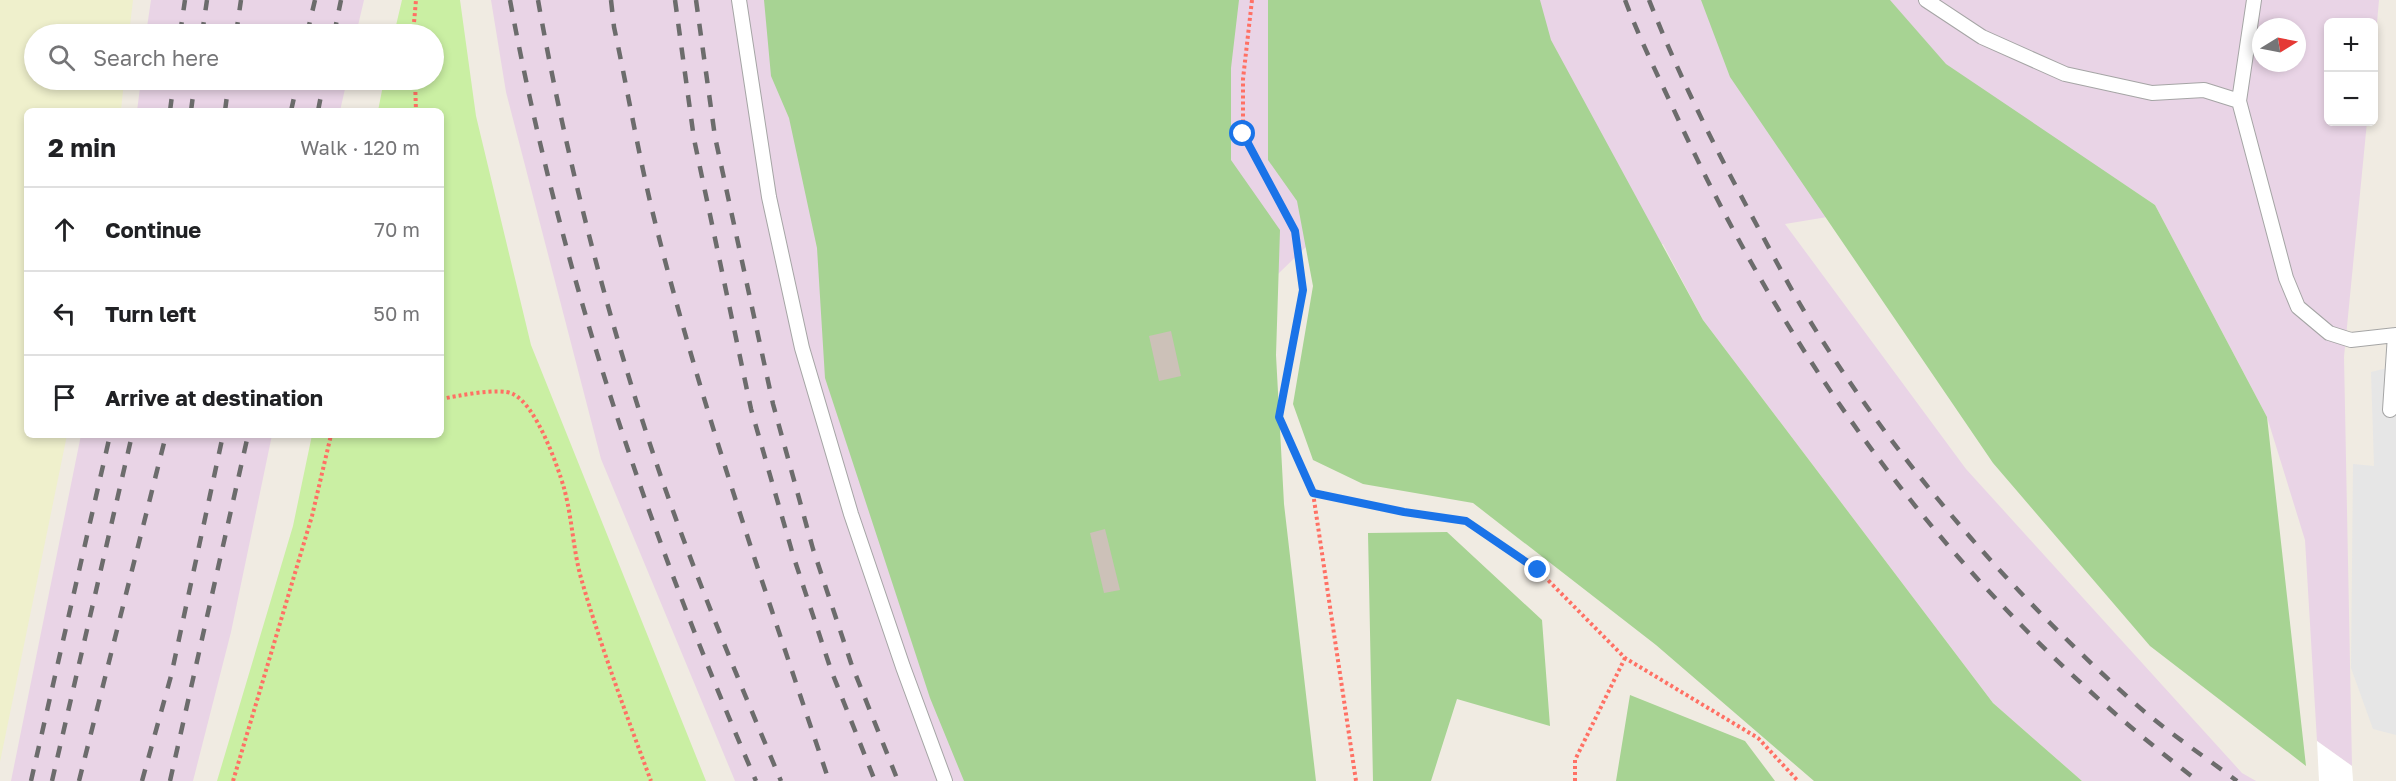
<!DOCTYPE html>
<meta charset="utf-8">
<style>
:root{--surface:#fff;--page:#f6f6f6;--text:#202124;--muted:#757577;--line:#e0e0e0}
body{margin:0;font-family:"Golos Text",sans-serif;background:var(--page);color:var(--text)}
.controls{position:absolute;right:18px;top:18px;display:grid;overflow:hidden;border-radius:9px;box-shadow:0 3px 9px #0003}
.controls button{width:54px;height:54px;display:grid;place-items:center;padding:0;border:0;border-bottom:2px solid var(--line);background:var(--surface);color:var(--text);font:30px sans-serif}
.compass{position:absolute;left:2252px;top:18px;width:54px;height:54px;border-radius:50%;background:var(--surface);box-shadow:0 3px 9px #0003;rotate:80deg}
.stop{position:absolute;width:18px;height:18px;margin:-14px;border:4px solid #1a73e8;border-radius:50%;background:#fff}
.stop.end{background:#1a73e8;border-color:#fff;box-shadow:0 2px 6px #0008}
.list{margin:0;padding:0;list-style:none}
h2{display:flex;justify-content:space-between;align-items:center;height:78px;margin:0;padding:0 24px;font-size:26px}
h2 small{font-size:20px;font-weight:400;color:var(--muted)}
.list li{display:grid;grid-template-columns:39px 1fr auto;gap:18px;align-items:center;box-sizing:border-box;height:84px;padding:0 24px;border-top:2px solid var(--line)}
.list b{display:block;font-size:22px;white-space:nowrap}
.list em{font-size:20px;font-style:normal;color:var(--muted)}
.icon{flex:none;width:33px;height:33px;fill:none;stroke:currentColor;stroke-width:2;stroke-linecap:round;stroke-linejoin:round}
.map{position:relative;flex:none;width:2396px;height:781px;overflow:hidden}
.search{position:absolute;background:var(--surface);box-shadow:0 3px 9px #0003;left:24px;top:24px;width:420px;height:66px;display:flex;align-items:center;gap:15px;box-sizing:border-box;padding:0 21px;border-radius:33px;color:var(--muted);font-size:22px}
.panel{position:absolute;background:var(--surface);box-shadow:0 3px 9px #0003;left:24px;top:108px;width:420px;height:330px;border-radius:9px}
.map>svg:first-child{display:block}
</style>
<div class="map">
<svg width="2396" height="781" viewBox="0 0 2396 781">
<rect width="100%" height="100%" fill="#f0ebe2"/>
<path fill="#e9d4e6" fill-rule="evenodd" d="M 151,0 L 364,0 L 356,34 L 146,34 Z
M 491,0 L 2379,0 L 2374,57 L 2374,22 L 2328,22 L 2328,122 L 2367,122 L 2344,357 L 2352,766 L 2317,741 L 2305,540 L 2267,417 L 2155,205 L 2104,171 L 1785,224 L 1966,469 L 2242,773 L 2256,781 L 2082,781 L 1993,703 L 1703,320 L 1663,244 L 1632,249 L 1521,39 L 1251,300 L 1302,781 L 735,781 L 601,459 L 506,92 ZM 2261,27 L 2297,27 L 2297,63 L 2261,63 Z
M 141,80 L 347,80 L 340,111 L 137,111 Z
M 81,435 L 272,435 L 231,632 L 193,781 L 11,781 Z"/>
<path fill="#eff0cc" d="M 0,0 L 133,0 L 129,34 L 34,34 L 34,80 L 124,80 L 121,111 L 27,111 L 27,435 L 67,435 L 0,762 Z"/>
<path fill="#caefa3" d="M 402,0 L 460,0 L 476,116 L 531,345 L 706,781 L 217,781 L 293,526 L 312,435 L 441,435 L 441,111 L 378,111 L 384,80 L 434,80 L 434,34 L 394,34 Z"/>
<path fill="#a7d393" d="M 764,0 L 1239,0 L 1231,68 L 1231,160 L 1280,230 L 1276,355 L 1284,504 L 1316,781 L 964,781 L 930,698 L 825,378 L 817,248 L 789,118 L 771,76 Z
M 1268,0 L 1540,0 L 1551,40 L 1703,320 L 1993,703 L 2082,781 L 1814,781 L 1656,645 L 1473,503 L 1363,484 L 1313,460 L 1293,404 L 1313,286 L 1297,201 L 1268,160 Z
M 1701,0 L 1890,0 L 1946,64 L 2155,205 L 2267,417 L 2306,766 L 2150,646 L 1993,463 L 1730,77 Z
M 1447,532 L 1542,620 L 1550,726 L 1457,699 L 1431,781 L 1373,781 L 1368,533 Z
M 1630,695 L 1745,741 L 1775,781 L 1616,781 Z"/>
<path fill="#e6e6e6" d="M 2396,366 L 2396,735 L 2373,729 L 2351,668 L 2353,464 L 2374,466 L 2371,372 Z"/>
<path fill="#fff" d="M 2317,741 L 2352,766 L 2353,781 L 2319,781 Z"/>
<path fill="#ccc1b8" d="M 1171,331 L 1181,376 L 1159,381 L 1149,336 Z
M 1105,529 L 1120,590 L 1104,593 L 1090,533 Z"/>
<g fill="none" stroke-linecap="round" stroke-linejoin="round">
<defs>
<path id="service" d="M 739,0 L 769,197 L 802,348 L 851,514 L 903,667 L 945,781
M 1926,0 L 1982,37 L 2065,74 L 2152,93 L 2204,90 L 2239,101
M 2254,0 L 2239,101 L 2286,278 L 2298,307 L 2329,333 L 2351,340 L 2396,335
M 2390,410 L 2395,335"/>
</defs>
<use href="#service" stroke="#a5a5a5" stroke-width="16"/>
<path stroke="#ff7064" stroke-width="4" stroke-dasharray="3 3" stroke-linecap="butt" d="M 1252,0 L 1243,79 L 1243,134 L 1295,231 L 1303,290 L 1279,417 L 1313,493 L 1404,512 L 1466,521 L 1538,570 L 1625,658 L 1758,738 L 1798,781
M 413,34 L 416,0
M 415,80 L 416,111
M 441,399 C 457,396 500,387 513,394 C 536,405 557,464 564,488 C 572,517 573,549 581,578 C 601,647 626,714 651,781
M 1313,493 L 1356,781
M 233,781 L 312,516 L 331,435
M 1575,781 L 1575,760 L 1625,658"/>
<use href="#service" stroke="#fff" stroke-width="14"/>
<path stroke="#6c6c6c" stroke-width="4.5" stroke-dasharray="12 12" stroke-linecap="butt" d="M 510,0 C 560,270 647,530 756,781
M 538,0 C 564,147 601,293 647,435 C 685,552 733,667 781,781
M 611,0 L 614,27 C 628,92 639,158 655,222 C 703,412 767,596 829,781
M 675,0 L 694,139 L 751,409 L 793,555 L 831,670 L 875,781
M 696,0 L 715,137 L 773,404 L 813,549 L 851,663 L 898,781
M 1625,0 C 1639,37 1656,72 1673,108 C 1795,376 1963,602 2198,781
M 1649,0 C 1677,71 1711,140 1747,207 C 1771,251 1793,295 1820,337 C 1905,471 2012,593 2130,699 C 2163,729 2201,754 2237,781
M 180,34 L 185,0
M 202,34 L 207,0
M 236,34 L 241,0
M 307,34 L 315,0
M 334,34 L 341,0
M 170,111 L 174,80
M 191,111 L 195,80
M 225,111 L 229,80
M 291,111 L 298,80
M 318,111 L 324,80
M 31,781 L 110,435
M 52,781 L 132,435
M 79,781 L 166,435
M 142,781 L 171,676 L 223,435
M 170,781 L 248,435"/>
</g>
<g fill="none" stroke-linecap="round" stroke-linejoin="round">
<path stroke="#1a73e8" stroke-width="8" d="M 1243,134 L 1295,231 L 1303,290 L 1279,417 L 1313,493 L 1404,512 L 1466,521 L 1538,570"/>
</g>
</svg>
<div class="controls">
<button>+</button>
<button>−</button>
</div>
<svg class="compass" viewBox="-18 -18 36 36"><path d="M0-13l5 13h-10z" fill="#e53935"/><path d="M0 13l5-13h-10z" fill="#757577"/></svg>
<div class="stop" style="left:1243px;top:134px"></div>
<div class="stop end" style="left:1538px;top:570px"></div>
<div class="search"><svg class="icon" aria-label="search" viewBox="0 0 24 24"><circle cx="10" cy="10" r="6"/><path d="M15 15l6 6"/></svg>Search here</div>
<section class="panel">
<h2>2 min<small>Walk · 120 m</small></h2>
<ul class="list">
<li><svg class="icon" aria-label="ahead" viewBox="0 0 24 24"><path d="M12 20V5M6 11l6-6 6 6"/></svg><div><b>Continue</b></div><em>70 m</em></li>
<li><svg class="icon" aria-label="left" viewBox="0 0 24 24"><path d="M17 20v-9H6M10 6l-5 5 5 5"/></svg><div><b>Turn left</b></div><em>50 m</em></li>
<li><svg class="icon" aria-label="arrive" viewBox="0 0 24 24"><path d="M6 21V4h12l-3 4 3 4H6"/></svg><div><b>Arrive at destination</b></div></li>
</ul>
</section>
</div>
